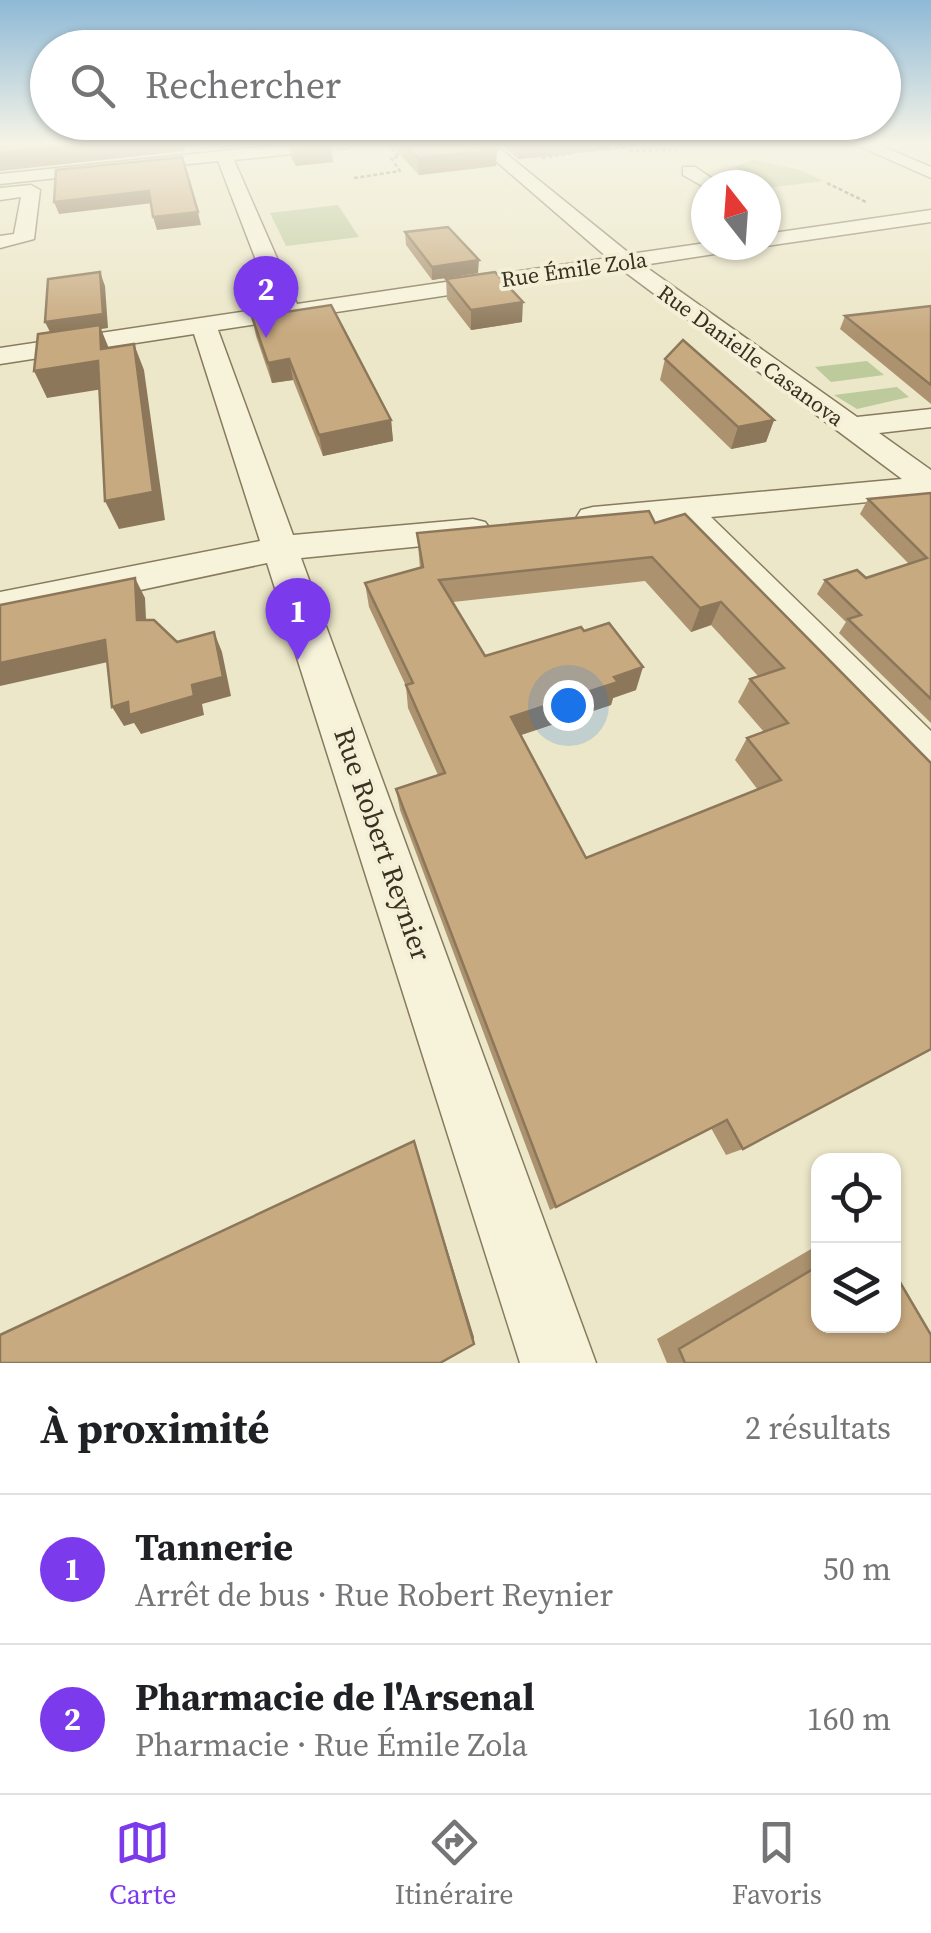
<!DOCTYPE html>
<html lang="fr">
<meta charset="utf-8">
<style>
:root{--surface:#fff;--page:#f6f6f6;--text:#202124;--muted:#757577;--line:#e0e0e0;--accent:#7c3aed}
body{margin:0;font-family:"Source Serif 4",serif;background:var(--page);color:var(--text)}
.controls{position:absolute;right:30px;bottom:30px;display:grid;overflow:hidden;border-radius:20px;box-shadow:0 2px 8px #0004}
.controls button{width:90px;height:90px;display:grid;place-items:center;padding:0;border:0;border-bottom:2px solid var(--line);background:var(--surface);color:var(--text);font:50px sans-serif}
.compass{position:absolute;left:691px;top:170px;width:90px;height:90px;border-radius:50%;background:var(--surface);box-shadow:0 2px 8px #0004;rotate:343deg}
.you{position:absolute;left:568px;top:705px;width:35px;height:35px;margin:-25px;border:8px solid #fff;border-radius:50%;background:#1a73e8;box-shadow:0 0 0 15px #1a73e833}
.badge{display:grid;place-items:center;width:65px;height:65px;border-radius:50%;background:var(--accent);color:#fff;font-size:32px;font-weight:700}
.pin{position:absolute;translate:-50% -82px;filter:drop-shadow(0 2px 5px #0008)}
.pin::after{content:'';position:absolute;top:52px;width:35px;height:30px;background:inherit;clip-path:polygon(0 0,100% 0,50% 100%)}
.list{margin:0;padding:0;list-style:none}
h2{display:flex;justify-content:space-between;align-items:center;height:130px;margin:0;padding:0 40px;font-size:42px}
h2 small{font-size:32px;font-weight:400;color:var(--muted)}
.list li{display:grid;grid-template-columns:65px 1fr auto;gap:30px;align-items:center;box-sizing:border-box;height:150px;padding:0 40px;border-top:2px solid var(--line)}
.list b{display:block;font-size:38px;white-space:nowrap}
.list p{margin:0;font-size:32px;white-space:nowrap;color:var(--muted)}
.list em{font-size:32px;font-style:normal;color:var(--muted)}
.icon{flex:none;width:55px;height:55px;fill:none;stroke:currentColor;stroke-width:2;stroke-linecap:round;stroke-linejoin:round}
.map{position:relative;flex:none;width:931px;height:1363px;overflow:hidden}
.search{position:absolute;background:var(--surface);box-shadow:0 2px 8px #0004;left:30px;right:30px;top:30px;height:110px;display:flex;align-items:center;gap:25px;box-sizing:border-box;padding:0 35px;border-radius:55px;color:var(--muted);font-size:38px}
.sheet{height:430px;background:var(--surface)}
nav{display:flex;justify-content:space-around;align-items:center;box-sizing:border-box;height:140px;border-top:2px solid var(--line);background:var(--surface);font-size:28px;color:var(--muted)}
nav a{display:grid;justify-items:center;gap:5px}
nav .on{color:var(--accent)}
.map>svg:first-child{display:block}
</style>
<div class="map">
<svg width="931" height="1363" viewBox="0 0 931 1363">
<rect width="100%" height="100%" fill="#ece7c8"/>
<path fill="#bdca9c" d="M 754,160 L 800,170 L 823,181 L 767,188 L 763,178 L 734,167 Z
M 338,205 L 359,237 L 286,246 L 270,213 Z
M 867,361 L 884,375 L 831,382 L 815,367 Z
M 897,387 L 909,397 L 857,409 L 834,395 Z"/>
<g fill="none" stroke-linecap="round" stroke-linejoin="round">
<defs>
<path id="minor" d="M 299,143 L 355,143 L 347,148 L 234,160 L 297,304 L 608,258 L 475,143 L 493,143 L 630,254 L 706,243 L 744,245 L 734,251 L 643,265 L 857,417 L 931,409 L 931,427 L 879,433 L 931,470 L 931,496 L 711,517 L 931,731 L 931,781 L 915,775 L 675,521 L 593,529 L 581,526 L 576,518 L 581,510 L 593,507 L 902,479 L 621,269 L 218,330 L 293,535 L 473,519 L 485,522 L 491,530 L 485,538 L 473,541 L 301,558 L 596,1363 L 520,1363 L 267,563 L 0,620 L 0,592 L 260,541 L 194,334 L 0,364 L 0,348 L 274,307 L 218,161 L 0,184 L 0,174 Z
M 852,143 L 874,143 L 931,167 L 931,178 Z
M 683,167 L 695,167 L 722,185 L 706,188 L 683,175 Z
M 31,185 L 40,190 L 34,239 L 0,248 L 0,236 L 14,234 L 21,197 L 0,200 L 0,188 Z
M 931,210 L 931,222 L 766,246 L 761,245 L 766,245 L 766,234 Z"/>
</defs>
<use href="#minor" stroke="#877a5e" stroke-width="3"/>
<path stroke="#877a5e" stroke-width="2.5" stroke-dasharray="4 2.5" stroke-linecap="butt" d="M 601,150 L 624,148 L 617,143
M 629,151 L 677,150
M 542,158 L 574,153
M 354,178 L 400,171 L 391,158 L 399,157 L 386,143
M 827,183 L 866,202"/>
<use href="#minor" fill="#f7f3db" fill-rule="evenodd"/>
</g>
<path fill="#ac926e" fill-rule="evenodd" d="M 288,143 L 331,146 L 333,162 L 296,166 L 291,158 Z
M 390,143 L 488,143 L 496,166 L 419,175 L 391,145 Z
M 499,143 L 609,143 L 608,150 L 518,159 Z
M 405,232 L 478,273 L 432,280 L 406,245 Z
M 446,279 L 522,322 L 471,330 L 447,299 Z
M 931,306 L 931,404 L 840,329 L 845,316 Z
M 252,317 L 391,420 L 393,441 L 323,456 L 293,380 L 272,383 L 256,336 Z
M 665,359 L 774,420 L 766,442 L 731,449 L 660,380 Z
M 931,493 L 931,723 L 839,633 L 846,622 L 817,594 L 825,580 L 866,578 L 909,564 L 860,514 L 868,499 Z
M 655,523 L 931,763 L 743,1149 L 726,1155 L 711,1128 L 550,1210 L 400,810 L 396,789 L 438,775 L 408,708 L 406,686 L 369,607 L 365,583 L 420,568 L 417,533 ZM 645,581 L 691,632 L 711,625 L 758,676 L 750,679 L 738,702 L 764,732 L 747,738 L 735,760 L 758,790 L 586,858 L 521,735 L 611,705 L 613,698 L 636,690 L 485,656 L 453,602 Z
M 818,1245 L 818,1326 L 931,1363 L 667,1363 L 657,1339 Z"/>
<path fill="#8c775a" d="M 93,143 L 183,143 L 185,151 L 0,171 L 0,153 Z
M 519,143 L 609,143 L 608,150 L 518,159 Z
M 331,146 L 333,162 L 296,166 L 293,150 Z
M 497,150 L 496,166 L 419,175 L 418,158 Z
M 149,191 L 153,203 L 59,214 L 54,202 Z
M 198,212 L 201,225 L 157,230 L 153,217 Z
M 479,260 L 478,273 L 432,280 L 432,267 Z
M 100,272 L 105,286 L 108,328 L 101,329 L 110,351 L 52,336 L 45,322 Z
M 523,302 L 522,322 L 471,330 L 471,310 Z
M 134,344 L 144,370 L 165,520 L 119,529 L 105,501 Z
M 289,359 L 293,380 L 272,383 L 268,363 Z
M 98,361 L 109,388 L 47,398 L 34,371 Z
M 391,420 L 393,441 L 323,456 L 319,435 Z
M 774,420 L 766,442 L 731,449 L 738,427 Z
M 135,578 L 145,598 L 147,640 L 137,620 Z
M 721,602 L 711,625 L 691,632 L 700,608 Z
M 214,632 L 222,652 L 231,696 L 202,704 L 204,715 L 141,734 L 134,723 L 124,726 L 112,707 L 192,685 Z
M 105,640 L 117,660 L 0,686 L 0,663 Z
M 643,667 L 636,690 L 613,698 L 611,705 L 509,739 L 511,717 Z
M 414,1141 L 474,1337 L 474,1344 Z"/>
<path fill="#c8aa80" stroke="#8c775a" stroke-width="2.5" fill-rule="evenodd" d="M 0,143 L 93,143 L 0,153 Z
M 289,143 L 330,143 L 331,146 L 293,150 Z
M 403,143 L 488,143 L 497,150 L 418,158 Z
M 182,157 L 198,212 L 153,217 L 149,191 L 54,202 L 56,170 Z
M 448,227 L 479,260 L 432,267 L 405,232 Z
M 100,272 L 103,314 L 45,322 L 48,279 Z
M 495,272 L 523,302 L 471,310 L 446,279 Z
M 331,305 L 391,420 L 319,435 L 289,359 L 268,363 L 252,317 Z
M 931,306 L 931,385 L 845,316 Z
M 100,325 L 101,349 L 134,344 L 153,492 L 105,501 L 98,361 L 34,371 L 38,334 Z
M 683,340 L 774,420 L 738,427 L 665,359 Z
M 931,493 L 931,699 L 848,619 L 861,615 L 825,580 L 857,570 L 866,578 L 927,558 L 868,499 Z
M 649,511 L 655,523 L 685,514 L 931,763 L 931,1049 L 743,1149 L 727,1120 L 556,1207 L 396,789 L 445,773 L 406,685 L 413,683 L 365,583 L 423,567 L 417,533 ZM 652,557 L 700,608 L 721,602 L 784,668 L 750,679 L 788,723 L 747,738 L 781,780 L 586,858 L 511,717 L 618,682 L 614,677 L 643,667 L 609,623 L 584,631 L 581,627 L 485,656 L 439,580 Z
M 135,578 L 137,620 L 154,620 L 177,642 L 214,632 L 223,677 L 192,685 L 194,696 L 129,715 L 128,702 L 112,707 L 105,640 L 0,663 L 0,605 Z
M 414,1141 L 474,1344 L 440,1363 L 0,1363 L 0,1335 Z
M 818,1266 L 818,1326 L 894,1326 L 894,1272 L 931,1335 L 931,1363 L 685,1363 L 679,1349 Z"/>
<linearGradient id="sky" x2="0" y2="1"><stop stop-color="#8eb9d7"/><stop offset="0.43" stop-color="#f6f4e6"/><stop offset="1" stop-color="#f6f4e6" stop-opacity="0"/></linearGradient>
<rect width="931" height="334" fill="url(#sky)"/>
<g text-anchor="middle" stroke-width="8" stroke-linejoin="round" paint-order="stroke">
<g font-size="22" fill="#383020" stroke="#f4f0d7">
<text transform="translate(574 269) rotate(-8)" y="8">Rue Émile Zola</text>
<text transform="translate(751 355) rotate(36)" y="8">Rue Danielle Casanova</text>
</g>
<g font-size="28" fill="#383020" stroke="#f4f0d7">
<text transform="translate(383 844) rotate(71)" y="10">Rue Robert Reynier</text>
</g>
</g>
</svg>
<div class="controls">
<button><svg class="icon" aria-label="locate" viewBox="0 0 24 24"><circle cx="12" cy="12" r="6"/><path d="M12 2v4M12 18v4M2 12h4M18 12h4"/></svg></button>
<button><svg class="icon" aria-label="layers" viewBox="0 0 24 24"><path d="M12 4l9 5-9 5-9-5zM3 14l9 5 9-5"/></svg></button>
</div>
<svg class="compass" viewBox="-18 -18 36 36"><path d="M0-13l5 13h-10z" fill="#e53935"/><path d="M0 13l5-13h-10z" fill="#757577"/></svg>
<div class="you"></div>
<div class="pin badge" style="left:298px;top:660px">1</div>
<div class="pin badge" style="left:266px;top:338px">2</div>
<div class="search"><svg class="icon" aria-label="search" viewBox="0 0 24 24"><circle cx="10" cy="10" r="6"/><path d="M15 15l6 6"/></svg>Rechercher</div>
</div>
<section class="sheet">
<h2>À proximité<small>2 résultats</small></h2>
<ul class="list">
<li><span class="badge">1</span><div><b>Tannerie</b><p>Arrêt de bus · Rue Robert Reynier</p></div><em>50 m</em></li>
<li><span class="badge">2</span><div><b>Pharmacie de l'Arsenal</b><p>Pharmacie · Rue Émile Zola</p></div><em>160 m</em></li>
</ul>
</section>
<nav>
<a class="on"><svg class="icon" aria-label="map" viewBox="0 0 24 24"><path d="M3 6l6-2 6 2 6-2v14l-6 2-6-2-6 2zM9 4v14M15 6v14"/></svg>Carte</a>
<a><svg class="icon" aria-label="directions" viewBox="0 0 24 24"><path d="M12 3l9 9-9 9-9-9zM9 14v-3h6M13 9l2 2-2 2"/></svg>Itinéraire</a>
<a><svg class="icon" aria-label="saved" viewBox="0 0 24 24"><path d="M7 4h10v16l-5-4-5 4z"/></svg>Favoris</a>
</nav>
